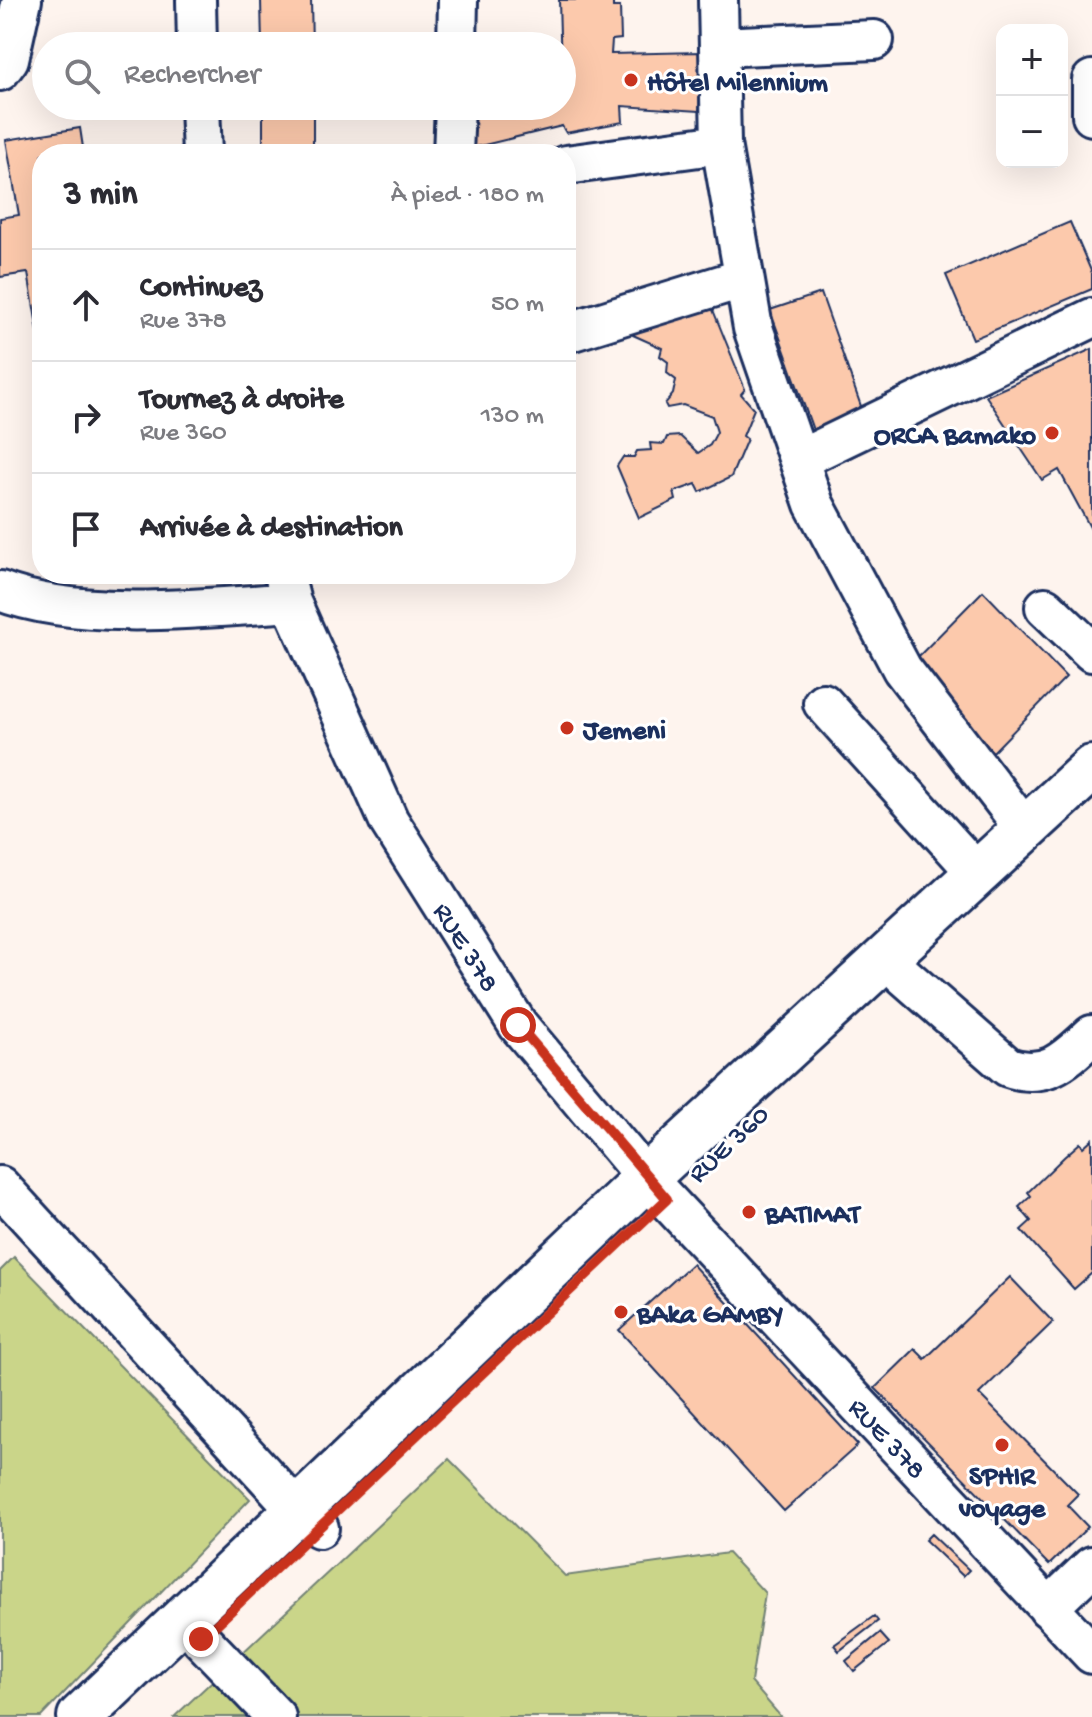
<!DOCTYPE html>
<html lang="fr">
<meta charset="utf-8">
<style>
:root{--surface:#fff;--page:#f2f2f3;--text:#2b2b33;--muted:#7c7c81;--line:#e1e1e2}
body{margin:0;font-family:"Gochi Hand",sans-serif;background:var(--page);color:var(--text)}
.controls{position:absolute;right:24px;top:24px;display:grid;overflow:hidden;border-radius:16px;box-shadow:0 8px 32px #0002}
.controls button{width:72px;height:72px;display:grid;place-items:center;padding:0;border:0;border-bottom:2px solid var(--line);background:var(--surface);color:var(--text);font:40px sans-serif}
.stop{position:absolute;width:24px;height:24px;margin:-18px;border:6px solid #c8321e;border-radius:50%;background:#fff}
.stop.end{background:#c8321e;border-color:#fff;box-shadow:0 2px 8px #0008}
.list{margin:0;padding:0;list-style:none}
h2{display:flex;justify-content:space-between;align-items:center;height:104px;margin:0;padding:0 32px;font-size:34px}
h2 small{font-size:26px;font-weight:400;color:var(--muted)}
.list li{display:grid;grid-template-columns:52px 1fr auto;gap:24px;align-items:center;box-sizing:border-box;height:112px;padding:0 32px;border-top:2px solid var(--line)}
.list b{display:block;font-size:30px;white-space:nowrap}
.list p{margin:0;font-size:26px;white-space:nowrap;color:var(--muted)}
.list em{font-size:26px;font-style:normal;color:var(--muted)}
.icon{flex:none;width:44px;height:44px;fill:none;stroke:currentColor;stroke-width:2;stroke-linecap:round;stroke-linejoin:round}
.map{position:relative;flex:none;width:1092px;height:1717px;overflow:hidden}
.search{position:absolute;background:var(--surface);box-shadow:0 8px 32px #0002;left:32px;top:32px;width:544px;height:88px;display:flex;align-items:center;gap:20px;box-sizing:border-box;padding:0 28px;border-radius:44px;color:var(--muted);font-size:30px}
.panel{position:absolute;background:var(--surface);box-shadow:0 8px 32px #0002;left:32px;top:144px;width:544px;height:440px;border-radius:32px}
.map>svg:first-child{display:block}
</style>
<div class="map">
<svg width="1092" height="1717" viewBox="0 0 1092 1717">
<rect width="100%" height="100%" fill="#fef4ee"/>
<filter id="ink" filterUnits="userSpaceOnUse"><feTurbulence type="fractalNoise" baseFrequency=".0125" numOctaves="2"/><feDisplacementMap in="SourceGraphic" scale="16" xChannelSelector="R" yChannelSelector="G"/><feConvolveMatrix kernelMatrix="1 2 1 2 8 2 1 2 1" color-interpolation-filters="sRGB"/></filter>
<g filter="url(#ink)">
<path fill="#cad589" stroke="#728274" stroke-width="2" d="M 14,1257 L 250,1499 L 41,1717 L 0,1717 L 0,1271 Z
M 449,1459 L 565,1576 L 728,1553 L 765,1593 L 751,1682 L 781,1717 L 174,1717 Z"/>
<path fill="#fcc9ac" stroke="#1b2f5e" stroke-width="2" d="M 261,0 L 311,0 L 312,46 L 262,46 Z
M 559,0 L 613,0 L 613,7 L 620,7 L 621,39 L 612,40 L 611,54 L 701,52 L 699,111 L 622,106 L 623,122 L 566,133 L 562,126 L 472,148 L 465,106 L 562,106 Z
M 263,106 L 313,106 L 313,154 L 263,154 Z
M 80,128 L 84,154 L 42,154 L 41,349 L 28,273 L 0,277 L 0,218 L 19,215 L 6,140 Z
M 1070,222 L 1092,273 L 1092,289 L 973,339 L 946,275 Z
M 566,282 L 575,330 L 566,331 Z
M 821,293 L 863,412 L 813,430 L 770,310 Z
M 709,300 L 745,389 L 741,394 L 754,409 L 743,436 L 747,439 L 731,477 L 700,492 L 696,484 L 674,492 L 676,500 L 639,518 L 617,466 L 623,457 L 634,457 L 637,451 L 651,450 L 650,443 L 664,444 L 667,437 L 680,436 L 698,453 L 710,445 L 717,432 L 712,416 L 683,405 L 667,408 L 665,404 L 673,394 L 676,380 L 667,373 L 668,362 L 660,356 L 662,348 L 633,335 L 642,324 Z
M 1092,349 L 1092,531 L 1059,470 L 1042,480 L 986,396 Z
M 983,591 L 1066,677 L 993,752 L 907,668 Z
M 1092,1139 L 1092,1273 L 1074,1289 L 1021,1230 L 1031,1221 L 1019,1207 L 1031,1196 L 1028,1192 L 1064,1157 L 1080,1143 L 1083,1147 Z
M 692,1264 L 858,1445 L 784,1511 L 619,1330 Z
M 1010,1277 L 1053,1322 L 979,1394 L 1078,1494 L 1067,1505 L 1088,1527 L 1049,1565 L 875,1388 L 915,1349 L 925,1359 Z
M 931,1534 L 969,1570 L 963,1576 L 925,1540 Z
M 874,1616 L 878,1621 L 839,1651 L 834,1645 Z
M 880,1633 L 889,1643 L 854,1671 L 846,1661 Z"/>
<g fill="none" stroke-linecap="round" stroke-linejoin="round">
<defs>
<path id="minor" d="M 196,0 L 197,46
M 718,0 L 721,144 L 753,328 L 814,504 L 902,669 L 1025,829
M 457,46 L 458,0
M 719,47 L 874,40
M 0,71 L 9,59 L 22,0
M 1092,80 L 1092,116
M 200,106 L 202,154
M 453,154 L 455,106
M 566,165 L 721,144
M 566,333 L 744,278
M 800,459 L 1092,318
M 284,574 L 291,602 L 389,821 L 518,1025 L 646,1178 L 1092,1654
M 0,591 C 80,622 206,608 291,602
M 1045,607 L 1092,652
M 823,703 L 977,873
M 903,975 L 1008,1067 C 1046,1080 1065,1060 1092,1035
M 0,1186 L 298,1511 L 319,1528
M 1048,1608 L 1092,1566
M 201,1639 L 276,1717"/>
<path id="major" d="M 80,1717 L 646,1178 L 1092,768"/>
</defs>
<use href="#minor" stroke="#1b2f5e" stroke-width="44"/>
<use href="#major" stroke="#1b2f5e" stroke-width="50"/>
<use href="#minor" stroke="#fff" stroke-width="38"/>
<use href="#major" stroke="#fff" stroke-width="44"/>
</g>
</g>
<g fill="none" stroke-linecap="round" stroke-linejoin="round" filter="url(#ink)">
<path stroke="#c8321e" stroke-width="10" d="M 201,1639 L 667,1199 L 518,1025"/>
</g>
<g fill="#c8321e" stroke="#fff" stroke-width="3">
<circle cx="631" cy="80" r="8"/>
<circle cx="1052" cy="433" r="8"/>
<circle cx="567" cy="728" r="8"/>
<circle cx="749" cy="1212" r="8"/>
<circle cx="621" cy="1312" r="8"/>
<circle cx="1002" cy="1445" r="8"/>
</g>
<g text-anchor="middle" stroke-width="6" stroke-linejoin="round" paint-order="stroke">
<g font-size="28" font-weight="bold" fill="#1b2f5e" stroke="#fff" text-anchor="start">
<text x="647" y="90">Hôtel Milennium</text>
<text x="1036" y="443" text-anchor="end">ORCA Bamako</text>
<text x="583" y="738">Jemeni</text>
<text x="765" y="1222">BATIMAT</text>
<text x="637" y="1322">BAka GAMBY</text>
<text x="1002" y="1484" text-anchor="middle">SPHIR<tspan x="1002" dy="32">voyage</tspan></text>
</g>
<g font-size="28" fill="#1b2f5e" stroke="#fff">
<text transform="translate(468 946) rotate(58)" y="10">RUE 378</text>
<text transform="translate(727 1142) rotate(-43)" y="10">RUE 360</text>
<text transform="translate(889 1437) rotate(47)" y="10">RUE 378</text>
</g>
</g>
</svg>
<div class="controls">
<button>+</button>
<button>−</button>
</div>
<div class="stop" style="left:518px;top:1025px"></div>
<div class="stop end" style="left:201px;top:1639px"></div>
<div class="search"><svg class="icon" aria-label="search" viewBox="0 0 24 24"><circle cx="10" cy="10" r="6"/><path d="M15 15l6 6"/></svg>Rechercher</div>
<section class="panel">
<h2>3 min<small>À pied · 180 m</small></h2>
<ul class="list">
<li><svg class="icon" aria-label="ahead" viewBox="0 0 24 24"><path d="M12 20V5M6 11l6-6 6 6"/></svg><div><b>Continuez</b><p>Rue 378</p></div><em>50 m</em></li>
<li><svg class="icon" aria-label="right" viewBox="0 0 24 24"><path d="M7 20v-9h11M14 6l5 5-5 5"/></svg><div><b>Tournez à droite</b><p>Rue 360</p></div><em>130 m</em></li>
<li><svg class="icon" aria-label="arrive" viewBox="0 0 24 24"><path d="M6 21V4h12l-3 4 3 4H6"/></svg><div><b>Arrivée à destination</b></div></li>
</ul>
</section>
</div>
